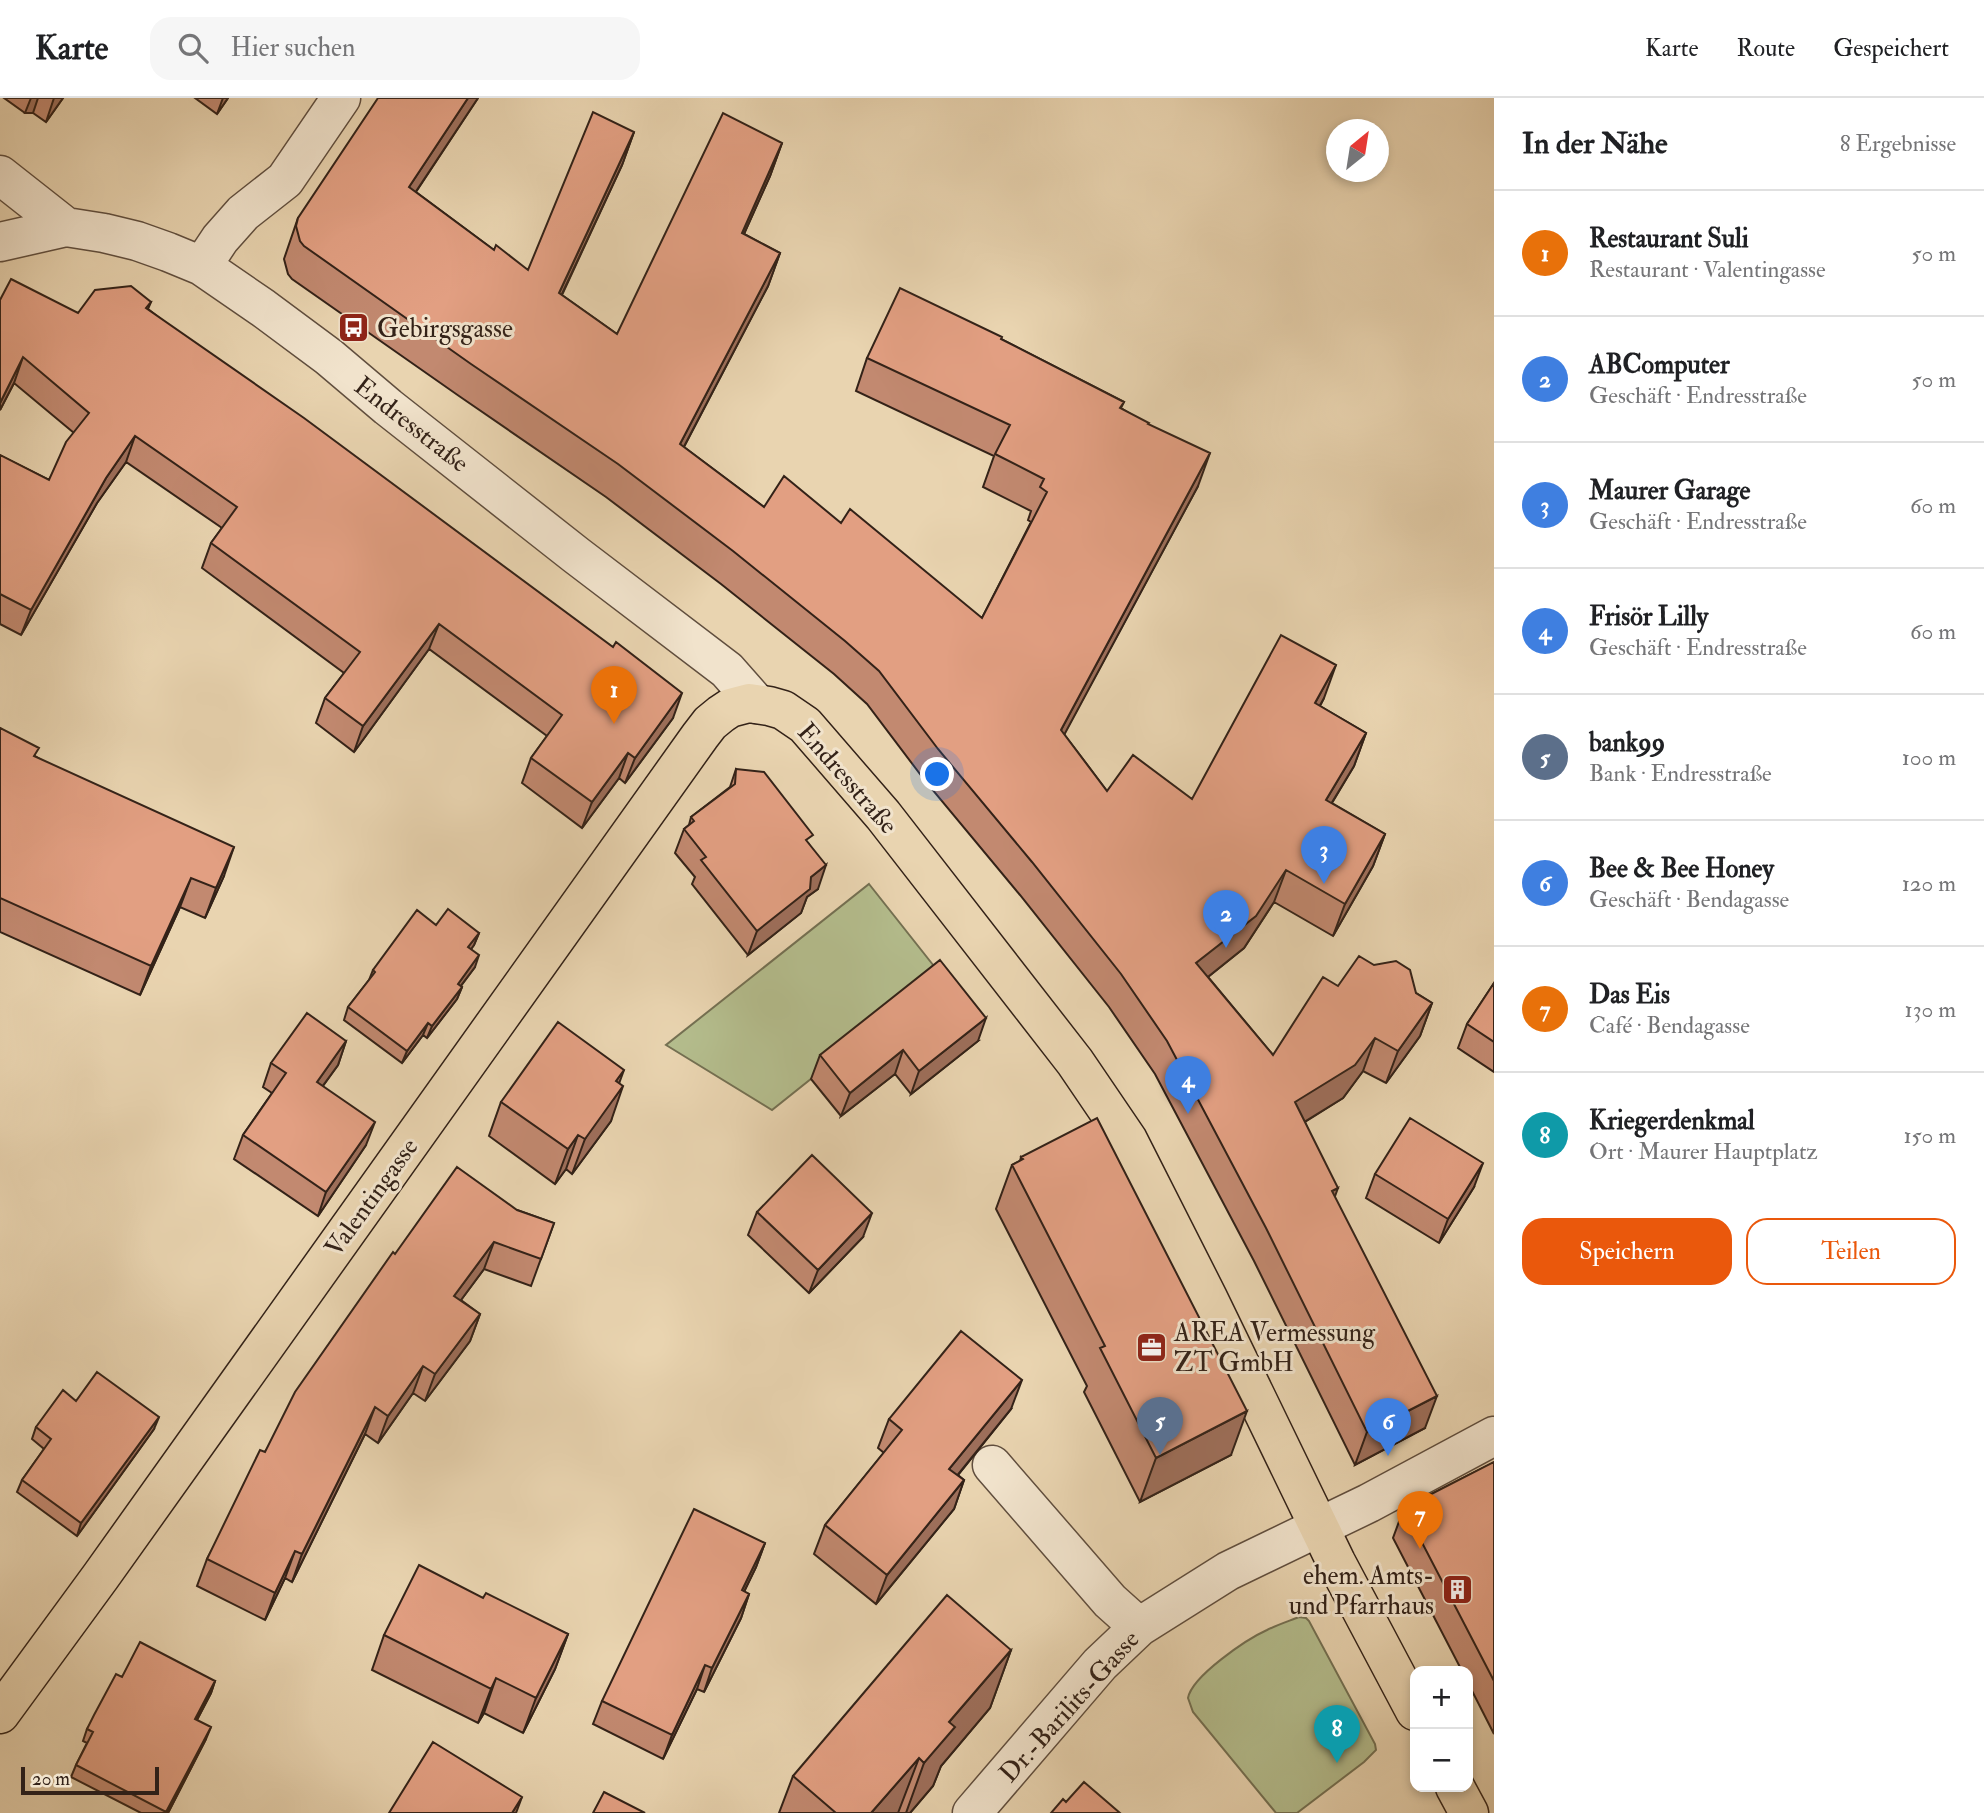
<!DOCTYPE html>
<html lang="de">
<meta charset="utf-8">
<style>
:root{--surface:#fff;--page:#f6f6f6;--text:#202124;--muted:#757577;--line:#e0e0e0;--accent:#ea580c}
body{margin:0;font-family:"IM FELL Double Pica",serif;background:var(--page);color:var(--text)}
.controls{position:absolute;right:21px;bottom:21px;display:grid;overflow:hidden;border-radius:14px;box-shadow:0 4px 10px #0003}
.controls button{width:63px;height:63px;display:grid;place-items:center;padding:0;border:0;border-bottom:2px solid var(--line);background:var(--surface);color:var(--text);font:35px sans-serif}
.compass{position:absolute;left:1326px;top:21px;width:63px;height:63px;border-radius:50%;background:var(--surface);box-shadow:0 4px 10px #0003;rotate:30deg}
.scale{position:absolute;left:21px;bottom:18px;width:138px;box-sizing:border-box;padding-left:7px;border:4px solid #332218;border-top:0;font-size:19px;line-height:24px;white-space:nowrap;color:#332218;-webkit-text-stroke:5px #f1e3cc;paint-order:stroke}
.you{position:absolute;left:938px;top:677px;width:24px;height:24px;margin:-18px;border:5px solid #fff;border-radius:50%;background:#1a73e8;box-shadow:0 0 0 10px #1a73e833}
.badge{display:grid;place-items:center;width:46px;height:46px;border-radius:50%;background:var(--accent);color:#fff;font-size:23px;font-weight:700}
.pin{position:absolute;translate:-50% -58px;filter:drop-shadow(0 2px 4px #0008)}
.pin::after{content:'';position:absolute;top:37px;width:24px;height:21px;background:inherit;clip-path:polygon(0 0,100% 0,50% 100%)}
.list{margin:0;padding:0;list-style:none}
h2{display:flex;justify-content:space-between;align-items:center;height:91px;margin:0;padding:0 28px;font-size:30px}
h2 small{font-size:23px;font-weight:400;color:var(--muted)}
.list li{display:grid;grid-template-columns:46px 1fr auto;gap:21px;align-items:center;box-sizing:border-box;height:126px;padding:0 28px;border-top:2px solid var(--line)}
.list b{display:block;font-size:26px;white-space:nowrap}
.list p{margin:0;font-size:23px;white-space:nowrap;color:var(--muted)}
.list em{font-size:23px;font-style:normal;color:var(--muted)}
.actions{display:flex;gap:14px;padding:21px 28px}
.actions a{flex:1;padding:16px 0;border:2px solid var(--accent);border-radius:21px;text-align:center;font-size:24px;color:var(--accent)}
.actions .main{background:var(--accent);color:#fff}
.icon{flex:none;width:38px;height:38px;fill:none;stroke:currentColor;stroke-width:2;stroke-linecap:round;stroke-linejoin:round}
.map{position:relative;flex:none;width:1494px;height:1715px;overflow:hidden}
header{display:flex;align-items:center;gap:42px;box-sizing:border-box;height:98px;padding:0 35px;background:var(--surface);border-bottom:2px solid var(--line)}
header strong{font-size:33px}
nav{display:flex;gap:38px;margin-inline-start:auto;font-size:24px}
.search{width:490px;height:63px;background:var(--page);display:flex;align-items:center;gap:18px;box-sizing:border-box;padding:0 24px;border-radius:21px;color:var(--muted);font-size:26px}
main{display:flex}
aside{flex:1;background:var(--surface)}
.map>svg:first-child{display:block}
</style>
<header>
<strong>Karte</strong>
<div class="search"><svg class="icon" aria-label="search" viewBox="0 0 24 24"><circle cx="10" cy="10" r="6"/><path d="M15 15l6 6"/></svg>Hier suchen</div>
<nav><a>Karte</a><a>Route</a><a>Gespeichert</a></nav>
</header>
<main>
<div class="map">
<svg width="1494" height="1715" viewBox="0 0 1494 1715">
<rect width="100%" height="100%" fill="#e9d4b0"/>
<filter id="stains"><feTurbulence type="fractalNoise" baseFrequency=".00286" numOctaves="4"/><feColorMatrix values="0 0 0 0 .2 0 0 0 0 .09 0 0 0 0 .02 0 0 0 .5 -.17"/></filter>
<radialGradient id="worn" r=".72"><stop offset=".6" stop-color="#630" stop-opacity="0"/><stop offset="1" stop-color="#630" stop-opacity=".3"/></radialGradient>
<path fill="#b4bd8d" stroke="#747052" stroke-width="2" d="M 869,786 L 941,877 L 772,1012 L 666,947 Z
M 1299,1519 L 1306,1520 L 1309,1523 L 1375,1646 L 1376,1652 L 1364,1664 L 1297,1715 L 1276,1715 L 1193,1614 L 1188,1600 C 1192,1578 1247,1541 1267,1532 C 1277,1527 1289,1523 1299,1519 Z"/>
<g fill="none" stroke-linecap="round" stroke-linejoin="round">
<defs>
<path id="minor" d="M 0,77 L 66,129
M 0,144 L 66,129 L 104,135 L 137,143 L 168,154 L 202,168 L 263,210 L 329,259 L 388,309 L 576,457 L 727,572 L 757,606
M 202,168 L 220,141 L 243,115 L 285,82 L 341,0
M 992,1367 L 1110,1503 L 1139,1529
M 972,1715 L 1100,1566 L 1139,1529 L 1228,1473 L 1369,1405 L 1494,1338"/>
<path id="major" d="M 0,1616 L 101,1478 L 700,638 L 710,625 L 721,616 L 730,610 L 749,605 L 769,608 L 783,612 L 805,627 L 883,717 L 1075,964 L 1128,1042 L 1208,1200 L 1336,1464 L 1415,1613
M 1455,1689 L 1469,1715"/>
</defs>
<use href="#minor" stroke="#604e3e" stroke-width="41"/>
<use href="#major" stroke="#332218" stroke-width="41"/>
<use href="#minor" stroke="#f1e3cc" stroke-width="38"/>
<use href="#major" stroke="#e9d4b0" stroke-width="38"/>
</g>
<path fill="#c28970" stroke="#332218" stroke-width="2" d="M 4,0 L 63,0 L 46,24 L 33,15 L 25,15 Z
M 195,0 L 228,0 L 217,16 Z
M 478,0 L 416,94 L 494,152 L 528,172 L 634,34 L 622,67 L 562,197 L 617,236 L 782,45 L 770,78 L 744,136 L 780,155 L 768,188 L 684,349 L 764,409 L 841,425 L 982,520 L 1031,424 L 1028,422 L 1031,413 L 983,389 L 994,358 L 856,293 L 867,260 L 1001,241 L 1124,304 L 1121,310 L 1148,327 L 1198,388 L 1064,636 L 1107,693 L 1192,701 L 1324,600 L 1320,608 L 1366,635 L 1354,668 L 1332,705 L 1385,736 L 1373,768 L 1333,838 L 1274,804 L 1244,850 L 1208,879 L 1273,957 L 1338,888 L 1416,895 L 1432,905 L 1420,938 L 1386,985 L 1363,973 L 1343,1000 L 1305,1024 L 1425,1330 L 1355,1367 L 1254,1163 L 1155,976 L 1109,909 L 1020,797 L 926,684 L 867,606 L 834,576 L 721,486 L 606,399 L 459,298 L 292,181 L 288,176 L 284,161 L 298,120 Z
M 0,202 L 78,215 L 151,204 L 148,211 L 673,620 L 625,685 L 619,680 L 582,730 L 522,685 L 531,660 L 547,638 L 429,551 L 354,654 L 316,625 L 325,600 L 344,575 L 202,470 L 211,445 L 222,430 L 126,364 L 97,405 L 21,537 L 0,526 L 0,357 L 49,382 L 74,335 L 14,285 L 0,312 Z
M 0,630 L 35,658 L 224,778 L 205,820 L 180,809 L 140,897 L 0,834 Z
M 736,671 L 809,746 L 818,791 L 807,799 L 801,815 L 748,857 L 692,786 L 695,779 L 675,755 L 684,731 L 689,727 L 691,719 L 730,689 Z
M 436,827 L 479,835 L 474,847 L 471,851 L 475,869 L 461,888 L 462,889 L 457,901 L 427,940 L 423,937 L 402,965 L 344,922 L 348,909 L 369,882 L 373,872 Z
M 1494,885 L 1494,974 L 1458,950 L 1467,926 Z
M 346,943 L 338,967 L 323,988 L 366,1047 L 318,1118 L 234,1061 L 243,1037 L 272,995 L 263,989 L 271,965 Z
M 978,943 L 911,996 L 895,976 L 841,1018 L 811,981 L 820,957 Z
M 619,985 L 611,1023 L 572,1076 L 566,1071 L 555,1086 L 489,1038 L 501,1004 Z
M 1021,1059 L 1231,1357 L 1140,1404 L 1084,1294 L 1087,1288 L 996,1111 L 1012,1067 L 1020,1063 Z
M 1375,1076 L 1474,1089 L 1439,1145 L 1366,1100 Z
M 517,1112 L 554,1125 L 531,1188 L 484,1171 L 461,1202 L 480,1216 L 470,1243 L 425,1303 L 413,1295 L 378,1345 L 365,1336 L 292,1484 L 285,1480 L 265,1522 L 197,1488 L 207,1461 L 265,1354 L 395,1156 Z
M 757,1114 L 863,1139 L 809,1195 L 748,1137 Z
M 76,1303 L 154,1331 L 77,1438 L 17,1394 L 22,1382 L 44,1351 L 32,1341 L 36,1329 Z
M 1011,1311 L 958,1377 L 964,1382 L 954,1411 L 876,1506 L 814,1456 L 825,1427 L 884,1355 L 878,1350 L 889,1321 Z
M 1494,1364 L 1494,1636 L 1468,1585 L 1468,1573 L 1462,1573 L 1393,1440 L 1404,1410 Z
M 765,1445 L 756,1469 L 744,1494 L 749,1496 L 741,1520 L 704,1594 L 697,1591 L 663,1661 L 593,1626 L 602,1603 Z
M 483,1500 L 568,1536 L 555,1571 L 523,1635 L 484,1615 L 478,1625 L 372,1572 L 384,1537 Z
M 1011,1552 L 990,1610 L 941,1668 L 933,1688 L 910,1715 L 779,1715 L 793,1678 Z
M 122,1579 L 215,1583 L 211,1595 L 197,1622 L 206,1641 L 168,1715 L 141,1715 L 71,1679 L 76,1667 L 87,1645 L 83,1643 L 87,1631 Z"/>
<path fill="#9e6f5b" stroke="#332218" stroke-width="2" d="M 31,0 L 38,0 L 33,15 L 25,15 Z
M 54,0 L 63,0 L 46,24 Z
M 223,0 L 228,0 L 217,16 Z
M 468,0 L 478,0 L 397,122 L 409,89 Z
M 634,34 L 622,67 L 547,228 L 559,195 Z
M 782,45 L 770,78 L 730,167 L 742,135 Z
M 780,155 L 768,188 L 668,379 L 680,346 Z
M 23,259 L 14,285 L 0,312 L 0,305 Z
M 135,338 L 126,364 L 97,405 L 21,537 L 31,512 L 106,380 Z
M 1210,355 L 1198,388 L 1049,665 L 1061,632 Z
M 439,526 L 429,551 L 354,654 L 363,628 Z
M 1336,567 L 1324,600 L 1303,638 L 1315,605 Z
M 682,595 L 673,620 L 625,685 L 635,660 Z
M 1366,635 L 1354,668 L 1314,734 L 1326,702 Z
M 628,655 L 619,680 L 582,730 L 592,704 Z
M 1385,736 L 1373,768 L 1333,838 L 1345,806 Z
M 234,749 L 224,778 L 205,820 L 216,790 Z
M 826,767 L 818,791 L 807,799 L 801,815 L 748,857 L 757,833 L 811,779 Z
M 1286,772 L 1274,804 L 1244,850 L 1184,898 L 1196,865 Z
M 191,780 L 180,809 L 140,897 L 151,868 Z
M 479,835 L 474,847 L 464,861 L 468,849 Z
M 479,857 L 475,869 L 453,898 L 458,886 Z
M 462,889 L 457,901 L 427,940 L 432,928 Z
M 1432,905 L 1420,938 L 1386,985 L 1398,953 Z
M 986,920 L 978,943 L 911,996 L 919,973 Z
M 428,925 L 423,937 L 402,965 L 407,953 Z
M 1375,940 L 1363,973 L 1343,1000 L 1283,1037 L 1295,1004 Z
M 346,943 L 338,967 L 308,1008 L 317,984 Z
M 903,952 L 895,976 L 841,1018 L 850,995 Z
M 624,972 L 613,1002 L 623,988 L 611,1023 L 572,1076 L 585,1041 L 616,983 Z
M 375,1024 L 366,1047 L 318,1118 L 326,1094 Z
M 578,1037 L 566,1071 L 555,1086 L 568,1051 Z
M 1483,1065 L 1474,1089 L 1439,1145 L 1448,1121 Z
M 1338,1090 L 1326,1123 L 1332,1093 Z
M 872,1115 L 863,1139 L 809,1195 L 818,1172 Z
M 494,1144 L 484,1171 L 444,1225 L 454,1198 Z
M 480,1216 L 470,1243 L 425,1303 L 435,1276 Z
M 423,1268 L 413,1295 L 378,1345 L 388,1318 Z
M 1022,1282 L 1011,1311 L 939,1400 L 949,1371 Z
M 1437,1298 L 1425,1330 L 1355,1367 L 1367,1334 Z
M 375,1309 L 365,1336 L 292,1484 L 302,1456 Z
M 1247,1313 L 1231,1357 L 1140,1404 L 1156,1360 Z
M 159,1319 L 154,1331 L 77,1438 L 81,1425 Z
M 964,1382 L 954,1411 L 876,1506 L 887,1477 Z
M 765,1445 L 756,1469 L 733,1516 L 742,1492 Z
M 295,1453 L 285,1480 L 265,1522 L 275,1495 Z
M 749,1496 L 741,1520 L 704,1594 L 712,1570 Z
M 568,1536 L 555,1571 L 523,1635 L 536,1600 Z
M 1011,1552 L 990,1610 L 941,1668 L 933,1688 L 910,1715 L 906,1715 L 924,1665 L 949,1624 Z
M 705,1567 L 697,1591 L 663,1661 L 672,1637 Z
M 496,1580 L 484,1615 L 478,1625 L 491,1591 Z
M 215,1583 L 211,1595 L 191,1633 L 195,1621 Z
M 211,1629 L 206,1641 L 168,1715 L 166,1715 Z
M 919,1660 L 898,1715 L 871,1715 Z
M 522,1699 L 516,1715 L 512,1715 Z"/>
<path fill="#e29f82" stroke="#332218" stroke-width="2" d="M 378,0 L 468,0 L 409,89 L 494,152 L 496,147 L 528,172 L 593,14 L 634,34 L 559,195 L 617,236 L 723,15 L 782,45 L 742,135 L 780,155 L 680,346 L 764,409 L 784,378 L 841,425 L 850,411 L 982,520 L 1047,394 L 1040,389 L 1044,381 L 995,356 L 1010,327 L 867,260 L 900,190 L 1002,239 L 1001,241 L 1124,304 L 1120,310 L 1149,325 L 1148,326 L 1210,355 L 1061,632 L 1107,693 L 1133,657 L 1192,701 L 1281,537 L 1336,567 L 1315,605 L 1366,635 L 1326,702 L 1385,736 L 1345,806 L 1286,772 L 1256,818 L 1196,865 L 1273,957 L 1323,879 L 1338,888 L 1359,858 L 1374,867 L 1396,863 L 1410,872 L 1416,895 L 1432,905 L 1398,953 L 1375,940 L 1355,967 L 1295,1004 L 1338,1090 L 1332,1093 L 1437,1298 L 1367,1334 L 1266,1130 L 1167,943 L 1121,876 L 1032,764 L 938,651 L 879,573 L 845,543 L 733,453 L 618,366 L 471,266 L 304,148 L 300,143 L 296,128 L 298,120 Z
M 11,181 L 78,215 L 95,192 L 131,188 L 151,204 L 146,210 L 304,320 L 613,549 L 616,544 L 682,595 L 635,660 L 628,655 L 592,704 L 531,660 L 562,617 L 439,526 L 363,628 L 325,600 L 360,554 L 211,445 L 237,409 L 135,338 L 106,380 L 31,512 L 0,496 L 0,357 L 49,382 L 66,344 L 89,315 L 23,259 L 0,305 L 0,202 Z
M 0,630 L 39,650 L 34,658 L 234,749 L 216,790 L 191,780 L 151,868 L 0,800 Z
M 736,671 L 764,674 L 813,737 L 806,742 L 826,767 L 811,779 L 810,791 L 757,833 L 701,762 L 706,759 L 684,731 L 694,723 L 691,719 L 735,686 Z
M 448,811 L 479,835 L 468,849 L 479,857 L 458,886 L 462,889 L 432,928 L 428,925 L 407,953 L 348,909 L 375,874 L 373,872 L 417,812 L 436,827 Z
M 940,862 L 986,920 L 919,973 L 903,952 L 850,995 L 820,957 Z
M 1494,885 L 1494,944 L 1467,926 Z
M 307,915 L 346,943 L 317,984 L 375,1024 L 326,1094 L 243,1037 L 286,975 L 271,965 Z
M 558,924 L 624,972 L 616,983 L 623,988 L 585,1041 L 578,1037 L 568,1051 L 501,1004 Z
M 1097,1020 L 1247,1313 L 1156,1360 L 1100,1250 L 1105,1248 L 1012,1067 L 1023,1061 L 1021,1059 Z
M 1410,1020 L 1483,1065 L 1448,1121 L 1375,1076 Z
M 812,1057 L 872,1115 L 818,1172 L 757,1114 Z
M 457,1069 L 517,1112 L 554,1125 L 541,1161 L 494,1144 L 454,1198 L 480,1216 L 435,1276 L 423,1268 L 388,1318 L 375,1309 L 302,1456 L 295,1453 L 275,1495 L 207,1461 L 260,1352 L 265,1354 L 295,1294 L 393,1154 L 395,1156 Z
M 961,1233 L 1022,1282 L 949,1371 L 964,1382 L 887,1477 L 825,1427 L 902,1332 L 889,1321 Z
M 97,1274 L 159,1319 L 81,1425 L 22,1382 L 51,1341 L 36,1329 L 63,1292 L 76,1303 Z
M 1494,1364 L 1494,1583 L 1404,1410 Z
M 694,1411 L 765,1445 L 742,1492 L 749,1496 L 712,1570 L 705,1567 L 672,1637 L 602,1603 Z
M 419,1467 L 483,1500 L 486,1495 L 568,1536 L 536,1600 L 496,1580 L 491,1591 L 384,1537 Z
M 947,1497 L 1011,1552 L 949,1624 L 955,1629 L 924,1665 L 919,1660 L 871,1715 L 836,1715 L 793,1678 Z
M 140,1544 L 215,1583 L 195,1621 L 211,1629 L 166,1714 L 76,1667 L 93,1634 L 87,1631 L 94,1617 L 116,1576 L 122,1579 Z
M 433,1644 L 522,1699 L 512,1715 L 389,1715 Z
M 1084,1684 L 1120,1715 L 1051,1715 L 1063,1701 L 1066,1704 Z
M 604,1694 L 645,1715 L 593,1715 Z"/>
<defs>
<symbol id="bus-square" viewBox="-11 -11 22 22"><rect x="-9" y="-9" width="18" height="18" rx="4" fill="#8f2418" stroke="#f1e3cc"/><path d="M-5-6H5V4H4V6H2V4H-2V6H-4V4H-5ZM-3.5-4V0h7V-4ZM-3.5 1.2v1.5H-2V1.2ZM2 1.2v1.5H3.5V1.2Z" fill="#fff"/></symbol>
<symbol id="office-square" viewBox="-11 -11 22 22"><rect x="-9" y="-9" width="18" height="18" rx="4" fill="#8f2418" stroke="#f1e3cc"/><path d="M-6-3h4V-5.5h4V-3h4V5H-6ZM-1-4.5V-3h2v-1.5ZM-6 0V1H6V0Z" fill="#fff"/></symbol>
<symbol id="building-square" viewBox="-11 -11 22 22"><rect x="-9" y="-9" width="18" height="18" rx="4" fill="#8f2418" stroke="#f1e3cc"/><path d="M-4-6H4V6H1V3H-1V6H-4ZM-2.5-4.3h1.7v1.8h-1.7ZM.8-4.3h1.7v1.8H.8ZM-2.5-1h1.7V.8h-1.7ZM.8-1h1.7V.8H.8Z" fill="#fff"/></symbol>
</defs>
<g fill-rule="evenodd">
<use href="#bus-square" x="336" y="212" width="35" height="35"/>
<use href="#office-square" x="1134" y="1232" width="35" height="35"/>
<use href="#building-square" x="1440" y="1474" width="35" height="35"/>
</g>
<g text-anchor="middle" stroke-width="6" stroke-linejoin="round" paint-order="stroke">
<g font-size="26" fill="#332218" stroke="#f1e3cc" text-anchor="start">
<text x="377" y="239">Gebirgsgasse</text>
<text x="1174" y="1243">AREA Vermessung<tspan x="1174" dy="30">ZT GmbH</tspan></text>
<text x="1434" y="1486" text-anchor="end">ehem. Amts-<tspan x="1434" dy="30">und Pfarrhaus</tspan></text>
</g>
<g font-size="26" fill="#332218" stroke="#f1e3cc">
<text transform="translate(412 326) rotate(38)" y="9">Endresstraße</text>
<text transform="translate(848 680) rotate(49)" y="9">Endresstraße</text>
<text transform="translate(371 1099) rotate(-54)" y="9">Valentingasse</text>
<text transform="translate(1069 1608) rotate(-48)" y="9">Dr.-Barilits-Gasse</text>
</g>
</g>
<rect width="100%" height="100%" filter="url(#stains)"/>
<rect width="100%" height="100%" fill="url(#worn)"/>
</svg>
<div class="controls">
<button>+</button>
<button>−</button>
</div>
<svg class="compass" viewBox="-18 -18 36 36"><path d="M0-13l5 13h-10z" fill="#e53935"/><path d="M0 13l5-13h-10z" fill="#757577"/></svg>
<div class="scale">20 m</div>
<div class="you"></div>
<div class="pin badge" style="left:614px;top:626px;background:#e8710a">1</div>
<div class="pin badge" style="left:1226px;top:850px;background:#3f7fe0">2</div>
<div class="pin badge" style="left:1324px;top:786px;background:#3f7fe0">3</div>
<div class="pin badge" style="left:1188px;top:1016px;background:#3f7fe0">4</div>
<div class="pin badge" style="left:1160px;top:1357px;background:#5c6f8a">5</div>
<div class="pin badge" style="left:1388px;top:1358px;background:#3f7fe0">6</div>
<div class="pin badge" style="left:1420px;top:1451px;background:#e8710a">7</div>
<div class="pin badge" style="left:1337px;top:1665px;background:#0f9aa8">8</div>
</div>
<aside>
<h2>In der Nähe<small>8 Ergebnisse</small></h2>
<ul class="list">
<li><span class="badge" style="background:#e8710a">1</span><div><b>Restaurant Suli</b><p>Restaurant · Valentingasse</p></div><em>50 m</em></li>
<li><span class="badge" style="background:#3f7fe0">2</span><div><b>ABComputer</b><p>Geschäft · Endresstraße</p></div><em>50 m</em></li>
<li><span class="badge" style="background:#3f7fe0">3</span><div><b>Maurer Garage</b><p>Geschäft · Endresstraße</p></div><em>60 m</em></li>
<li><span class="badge" style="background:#3f7fe0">4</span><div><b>Frisör Lilly</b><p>Geschäft · Endresstraße</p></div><em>60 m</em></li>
<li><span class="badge" style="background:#5c6f8a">5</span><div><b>bank99</b><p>Bank · Endresstraße</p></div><em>100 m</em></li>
<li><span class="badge" style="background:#3f7fe0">6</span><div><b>Bee &amp; Bee Honey</b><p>Geschäft · Bendagasse</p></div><em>120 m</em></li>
<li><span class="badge" style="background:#e8710a">7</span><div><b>Das Eis</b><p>Café · Bendagasse</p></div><em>130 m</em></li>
<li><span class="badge" style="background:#0f9aa8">8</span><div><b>Kriegerdenkmal</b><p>Ort · Maurer Hauptplatz</p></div><em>150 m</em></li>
</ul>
<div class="actions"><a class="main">Speichern</a><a>Teilen</a></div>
</aside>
</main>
